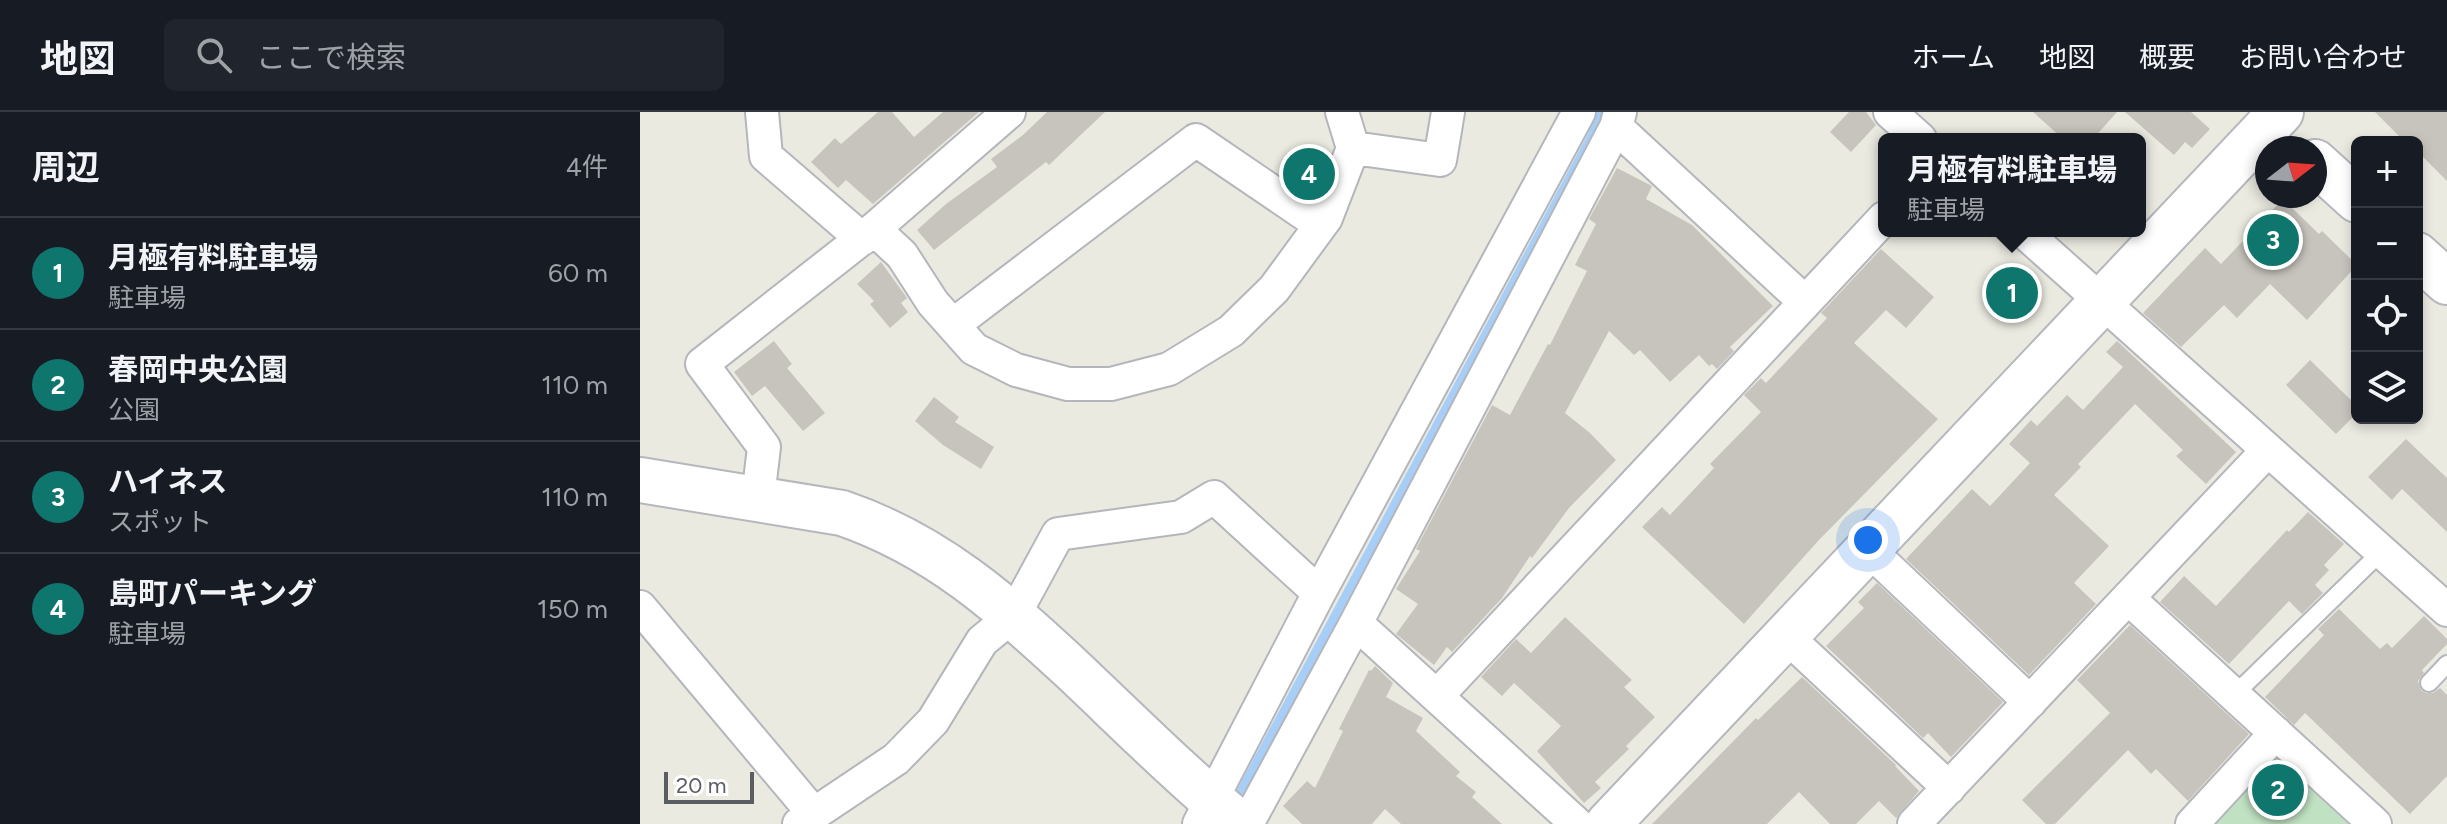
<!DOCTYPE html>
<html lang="ja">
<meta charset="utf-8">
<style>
:root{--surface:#171b24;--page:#20242c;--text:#f1f3f6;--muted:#9ea1a6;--line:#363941;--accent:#0f766e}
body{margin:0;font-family:Figtree,"Noto Sans JP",sans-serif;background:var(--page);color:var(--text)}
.controls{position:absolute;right:24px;top:24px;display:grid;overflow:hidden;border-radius:12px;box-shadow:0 4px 12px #0003}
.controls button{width:72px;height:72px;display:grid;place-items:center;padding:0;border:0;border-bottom:2px solid var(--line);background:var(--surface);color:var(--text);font:40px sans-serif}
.compass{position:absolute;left:1615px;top:24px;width:72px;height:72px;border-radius:50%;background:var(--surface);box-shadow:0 4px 12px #0003;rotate:73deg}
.scale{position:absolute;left:24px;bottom:20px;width:90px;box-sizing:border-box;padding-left:8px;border:4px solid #5a5d61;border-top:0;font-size:22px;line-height:28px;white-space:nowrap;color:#5a5d61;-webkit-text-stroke:6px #fff;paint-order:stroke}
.you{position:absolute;left:1228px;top:428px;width:28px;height:28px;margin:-20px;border:6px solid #fff;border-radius:50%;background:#1a73e8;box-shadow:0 0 0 12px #1a73e833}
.badge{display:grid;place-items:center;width:52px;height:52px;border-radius:50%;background:var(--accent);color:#fff;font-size:26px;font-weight:700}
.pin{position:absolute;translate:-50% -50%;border:4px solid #fff;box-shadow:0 2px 8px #0006}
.popup{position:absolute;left:1238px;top:21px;width:268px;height:104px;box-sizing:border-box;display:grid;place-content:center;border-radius:12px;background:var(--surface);filter:drop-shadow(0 2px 6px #0005);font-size:26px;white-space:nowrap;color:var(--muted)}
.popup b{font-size:30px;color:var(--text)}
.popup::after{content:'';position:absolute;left:50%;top:100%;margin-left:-16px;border:16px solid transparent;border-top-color:var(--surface)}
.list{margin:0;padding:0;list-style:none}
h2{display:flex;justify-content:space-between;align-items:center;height:104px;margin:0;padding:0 32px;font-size:34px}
h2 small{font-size:26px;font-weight:400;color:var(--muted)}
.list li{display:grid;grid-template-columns:52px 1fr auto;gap:24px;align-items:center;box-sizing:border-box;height:112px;padding:0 32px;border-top:2px solid var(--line)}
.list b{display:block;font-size:30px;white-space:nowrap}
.list p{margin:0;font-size:26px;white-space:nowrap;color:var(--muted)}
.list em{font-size:26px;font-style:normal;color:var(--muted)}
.icon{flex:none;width:44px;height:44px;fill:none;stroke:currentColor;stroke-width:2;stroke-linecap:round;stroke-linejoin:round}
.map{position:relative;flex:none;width:1807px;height:712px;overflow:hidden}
header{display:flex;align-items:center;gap:48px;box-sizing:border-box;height:112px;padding:0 40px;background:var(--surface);border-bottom:2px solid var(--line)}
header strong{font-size:38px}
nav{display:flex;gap:44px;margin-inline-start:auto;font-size:28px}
.search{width:560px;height:72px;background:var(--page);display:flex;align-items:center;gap:20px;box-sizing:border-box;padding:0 28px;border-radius:12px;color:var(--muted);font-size:30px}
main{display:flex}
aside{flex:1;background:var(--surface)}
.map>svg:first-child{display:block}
</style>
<header>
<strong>地図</strong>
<div class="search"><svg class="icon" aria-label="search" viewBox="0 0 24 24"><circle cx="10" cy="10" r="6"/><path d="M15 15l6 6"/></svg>ここで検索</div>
<nav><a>ホーム</a><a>地図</a><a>概要</a><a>お問い合わせ</a></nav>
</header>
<main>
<aside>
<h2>周辺<small>4件</small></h2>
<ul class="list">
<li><span class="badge">1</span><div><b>月極有料駐車場</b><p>駐車場</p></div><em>60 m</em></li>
<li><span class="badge">2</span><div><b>春岡中央公園</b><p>公園</p></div><em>110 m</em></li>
<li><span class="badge">3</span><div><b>ハイネス</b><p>スポット</p></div><em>110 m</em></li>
<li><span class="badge">4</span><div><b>島町パーキング</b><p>駐車場</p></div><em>150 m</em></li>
</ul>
</aside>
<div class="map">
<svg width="1807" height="712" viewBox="0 0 1807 712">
<rect width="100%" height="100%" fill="#ebeae1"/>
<path fill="#c0e1c2" d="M 1635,645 L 1708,712 L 1574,712 Z"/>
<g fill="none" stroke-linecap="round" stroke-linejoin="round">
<path stroke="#a6cef7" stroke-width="9" d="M 595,691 L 953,22 L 958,0"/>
</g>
<path fill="#c7c4be" d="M 238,0 L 252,0 L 274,25 L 303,0 L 339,0 L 233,92 L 206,68 L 198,76 L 171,50 L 195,26 L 201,32 Z
M 407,0 L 465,0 L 409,53 L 406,50 L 294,138 L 277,118 L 306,92 L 357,55 L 351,47 L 383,23 Z
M 1209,0 L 1226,0 L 1236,13 L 1211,40 L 1190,20 Z
M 1393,0 L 1477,0 L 1453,27 L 1423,27 Z
M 1485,0 L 1551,0 L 1570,17 L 1552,36 L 1545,30 L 1534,43 Z
M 1735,0 L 1807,0 L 1807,69 L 1777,39 L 1777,30 L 1765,30 Z
M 977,56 L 1012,74 L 1006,87 L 1052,113 L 1133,194 L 1090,235 L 1094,239 L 1077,257 L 1072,252 L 1069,254 L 1059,243 L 1030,270 L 1000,238 L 994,243 L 969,219 L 925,301 L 950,321 L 976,348 L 929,396 L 892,446 L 890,444 L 862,486 L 812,540 L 807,535 L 794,553 L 756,522 L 778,492 L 756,477 L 780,439 L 776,437 L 852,293 L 870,303 L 908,232 L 910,233 L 947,159 L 935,153 L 956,112 L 949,107 Z
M 1643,87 L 1679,122 L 1682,119 L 1717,153 L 1667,208 L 1630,172 L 1597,206 L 1584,193 L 1541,235 L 1503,201 L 1565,136 L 1581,152 Z
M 1241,137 L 1294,185 L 1266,216 L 1246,198 L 1214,231 L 1298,307 L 1178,429 L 1104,512 L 1002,415 L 1022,395 L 1030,403 L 1074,356 L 1070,352 L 1121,300 L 1104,283 L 1121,266 L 1126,271 L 1187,206 L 1181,201 Z
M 241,150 L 267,186 L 261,191 L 268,200 L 250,216 L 230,192 L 234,189 L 217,172 Z
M 134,229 L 152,252 L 147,256 L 185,301 L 163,319 L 125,274 L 112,284 L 94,260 Z
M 1477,229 L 1596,340 L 1566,372 L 1536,344 L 1543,338 L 1495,292 L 1438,352 L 1441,355 L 1414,383 L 1469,434 L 1434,471 L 1456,492 L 1389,563 L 1266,447 L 1332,377 L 1350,394 L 1390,351 L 1369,332 L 1391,308 L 1397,314 L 1427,283 L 1443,298 L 1483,255 L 1466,240 Z
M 1670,248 L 1717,294 L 1717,301 L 1696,322 L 1646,273 Z
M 294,285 L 319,305 L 315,310 L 354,335 L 341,357 L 303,333 L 275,309 Z
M 1766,327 L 1807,366 L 1807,420 L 1762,377 L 1752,388 L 1728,365 Z
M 1668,400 L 1704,432 L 1684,453 L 1689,458 L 1675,473 L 1683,481 L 1662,502 L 1649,489 L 1589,552 L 1520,490 L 1544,464 L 1576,494 L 1647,418 L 1649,420 Z
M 1237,471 L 1363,590 L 1311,645 L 1288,621 L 1283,626 L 1186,534 L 1224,496 L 1218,490 Z
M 1699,497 L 1740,537 L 1747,531 L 1752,536 L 1784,504 L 1807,527 L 1807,532 L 1782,558 L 1784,561 L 1778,569 L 1781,578 L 1786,581 L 1793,581 L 1800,576 L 1807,583 L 1807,664 L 1770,702 L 1665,601 L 1654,613 L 1625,585 L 1684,523 L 1678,517 Z
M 925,505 L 992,568 L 984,575 L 1015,605 L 986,634 L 989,637 L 955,670 L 961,676 L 944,691 L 897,639 L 921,614 L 874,571 L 862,584 L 841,565 L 876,527 L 891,541 Z
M 1490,513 L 1609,622 L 1548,689 L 1516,657 L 1511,662 L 1488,638 L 1415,712 L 1406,712 L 1382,688 L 1470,601 L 1437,568 Z
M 735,554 L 753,571 L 746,585 L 783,606 L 776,619 L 820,660 L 816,664 L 836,680 L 832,685 L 862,712 L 761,712 L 745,697 L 732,712 L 662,712 L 643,694 L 667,669 L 675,676 L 703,619 L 699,617 L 729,558 L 731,559 Z
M 1162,565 L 1256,653 L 1255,654 L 1279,679 L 1256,706 L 1239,689 L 1216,712 L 1190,712 L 1159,680 L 1127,712 L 1012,712 L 1116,606 L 1118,608 Z"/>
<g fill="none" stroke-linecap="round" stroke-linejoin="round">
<defs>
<path id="lane" d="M 1789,571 L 1807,552
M 1594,583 L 1741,440"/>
<path id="street" d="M 122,0 L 126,44 L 222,127
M 1250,0 L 1280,27
M 976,15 L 1165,190
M 713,36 L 800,48 L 808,0
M 234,117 L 262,143 L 293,191 L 334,237 L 376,258 L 428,272 L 471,272 L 529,257 L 591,219 L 634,177 L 686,106 L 713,36 L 702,0
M 1383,119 L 1807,498
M 313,213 L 556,28 L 681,113
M 118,386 L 124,335 L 62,252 L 234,117 L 369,0
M 1228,437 L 1390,590
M 1488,486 L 1735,712
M 0,495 L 174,702
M 716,511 L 937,712
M 1146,524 L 1309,676
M 797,584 L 1244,106
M 159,712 L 256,647 L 293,609 L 342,529 L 374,503 L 418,422 L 541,405 L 574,385 L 679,481
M 559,712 L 679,481 L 939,0
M 607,712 L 716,511 L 976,15 L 980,0
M 1274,712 L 1628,338
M 1552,712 L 1636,621"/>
<path id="secondary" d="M 1675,50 L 1717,88
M 1777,143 L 1807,170
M 0,368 L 202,401 C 296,433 362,492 433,558 C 488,610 542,664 600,712
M 968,712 L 1641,0"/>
</defs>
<use href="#lane" stroke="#b4b6bb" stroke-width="20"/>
<use href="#street" stroke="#b4b6bb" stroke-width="36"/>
<use href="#secondary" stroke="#b5b7bd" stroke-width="48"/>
<use href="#lane" stroke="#fff" stroke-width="16"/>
<use href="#street" stroke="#fff" stroke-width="32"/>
<use href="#secondary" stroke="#fff" stroke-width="44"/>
</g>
</svg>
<div class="controls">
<button>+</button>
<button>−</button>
<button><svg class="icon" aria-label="locate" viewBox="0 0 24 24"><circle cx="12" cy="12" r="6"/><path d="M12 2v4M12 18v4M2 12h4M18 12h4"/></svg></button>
<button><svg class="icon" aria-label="layers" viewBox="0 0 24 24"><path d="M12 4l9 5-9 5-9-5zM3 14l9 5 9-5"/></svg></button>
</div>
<svg class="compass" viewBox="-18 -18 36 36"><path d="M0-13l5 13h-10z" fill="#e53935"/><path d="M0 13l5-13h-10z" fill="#9ea1a6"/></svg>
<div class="scale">20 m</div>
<div class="you"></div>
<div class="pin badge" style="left:1372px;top:181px">1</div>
<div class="popup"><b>月極有料駐車場</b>駐車場</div>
<div class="pin badge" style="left:1638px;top:678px">2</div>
<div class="pin badge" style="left:1633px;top:128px">3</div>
<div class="pin badge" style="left:669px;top:62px">4</div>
</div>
</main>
